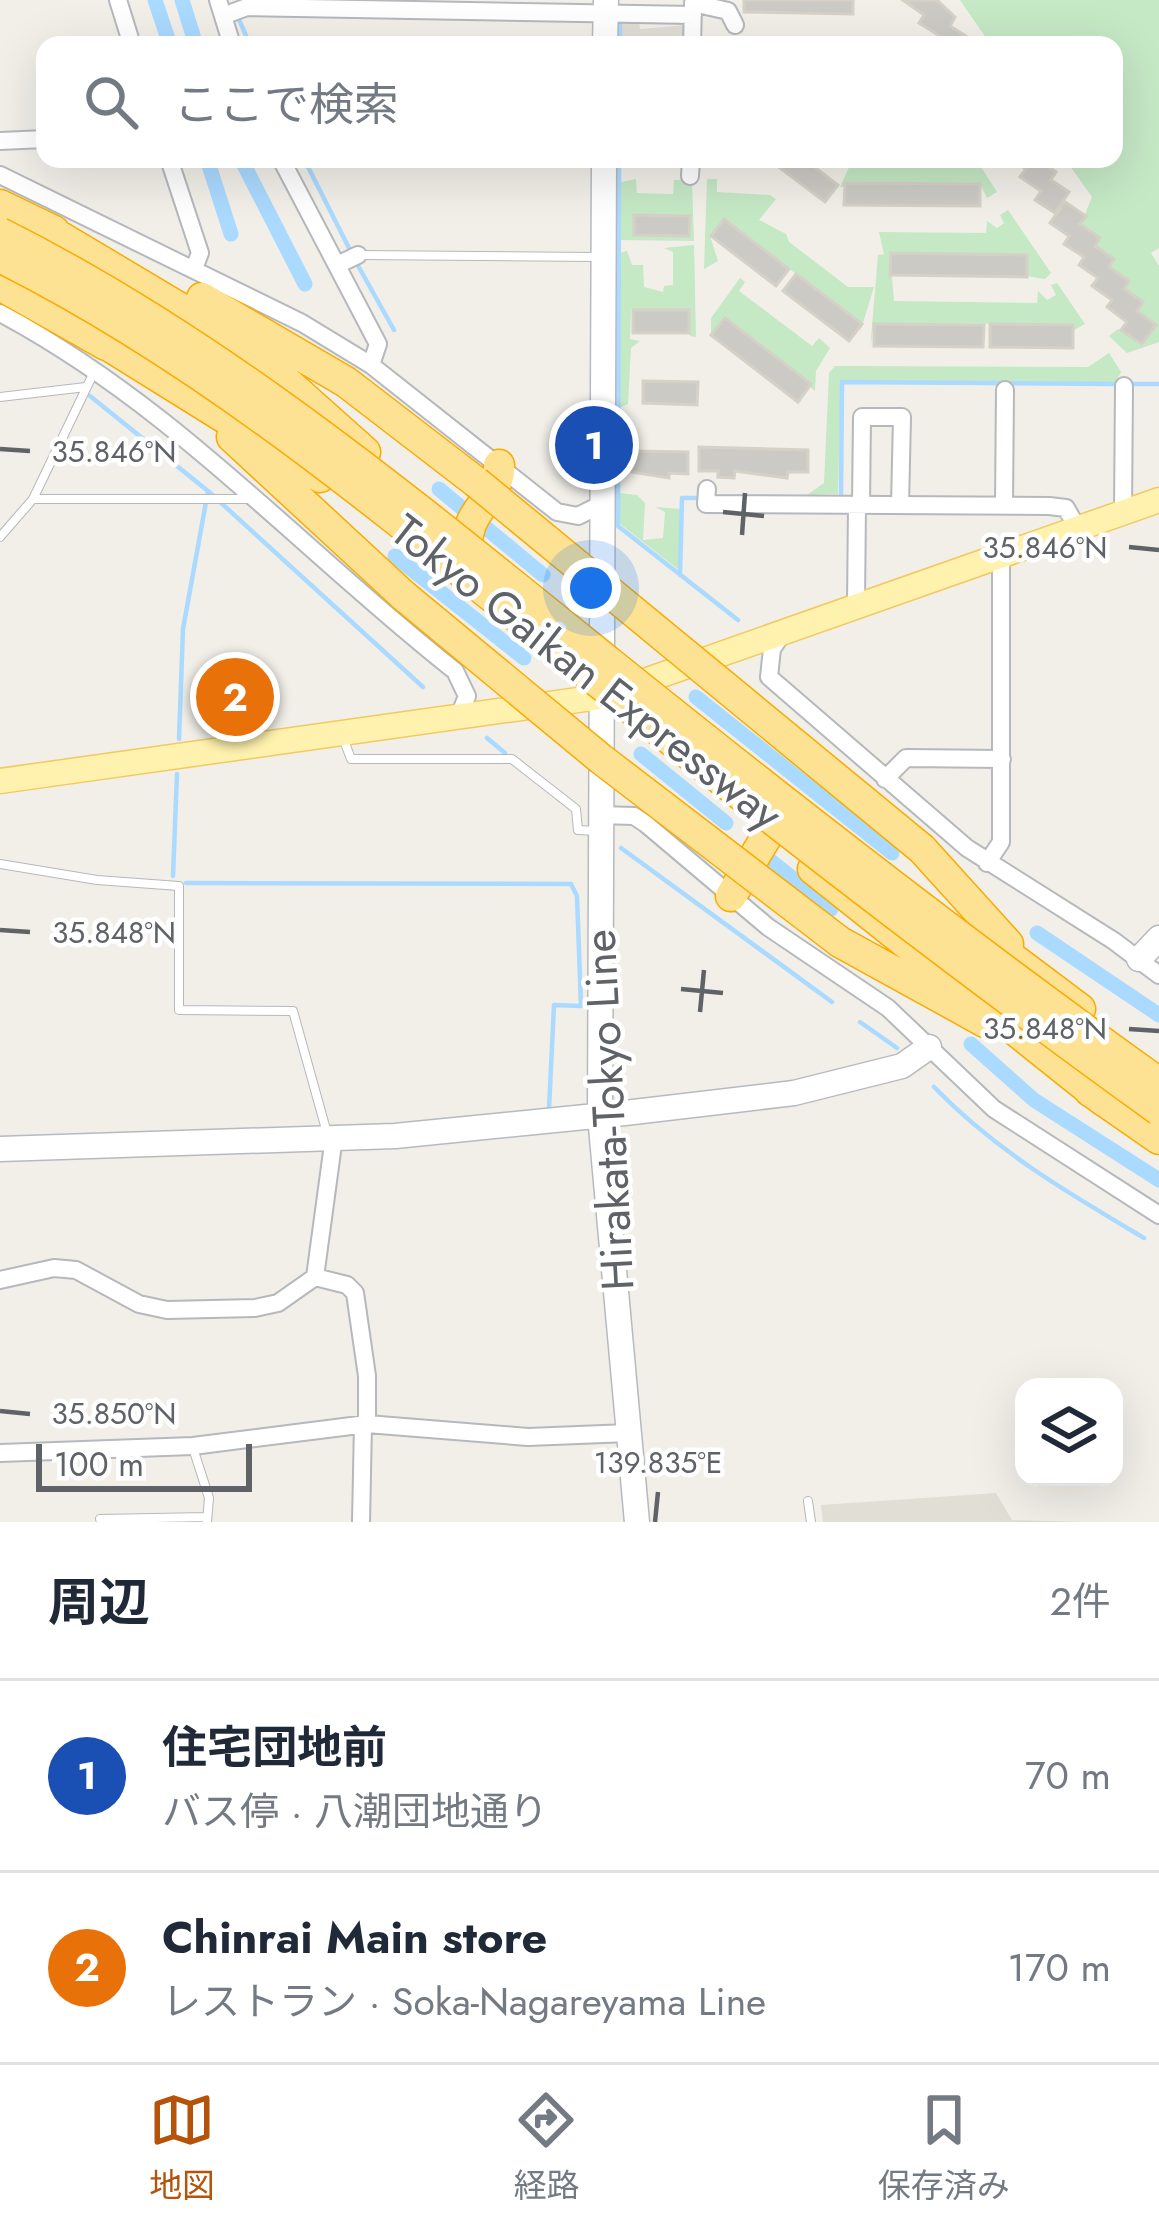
<!DOCTYPE html>
<html lang="ja">
<meta charset="utf-8">
<style>
:root{--surface:#fff;--page:#f6f6f7;--text:#1f2937;--muted:#747a83;--line:#e0e1e3;--accent:#b45309}
body{margin:0;font-family:Jost,"Noto Sans JP",sans-serif;background:var(--page);color:var(--text)}
.controls{position:absolute;right:36px;bottom:36px;display:grid;overflow:hidden;border-radius:24px;box-shadow:0 12px 48px #0002}
.controls button{width:108px;height:108px;display:grid;place-items:center;padding:0;border:0;border-bottom:3px solid var(--line);background:var(--surface);color:var(--text);font:60px sans-serif}
.scale{position:absolute;left:36px;bottom:30px;width:216px;box-sizing:border-box;padding-left:12px;border:6px solid #5f6368;border-top:0;font-size:33px;line-height:42px;white-space:nowrap;color:#5f6368;-webkit-text-stroke:9px #fff;paint-order:stroke}
.you{position:absolute;left:591px;top:588px;width:42px;height:42px;margin:-30px;border:9px solid #fff;border-radius:50%;background:#1a73e8;box-shadow:0 0 0 18px #1a73e833}
.badge{display:grid;place-items:center;width:78px;height:78px;border-radius:50%;background:var(--accent);color:#fff;font-size:39px;font-weight:700}
.pin{position:absolute;translate:-50% -50%;border:6px solid #fff;box-shadow:0 3px 12px #0006}
.list{margin:0;padding:0;list-style:none}
h2{display:flex;justify-content:space-between;align-items:center;height:156px;margin:0;padding:0 48px;font-size:51px}
h2 small{font-size:39px;font-weight:400;color:var(--muted)}
.list li{display:grid;grid-template-columns:78px 1fr auto;gap:36px;align-items:center;box-sizing:border-box;height:192px;padding:0 48px;border-top:3px solid var(--line)}
.list b{display:block;font-size:45px;white-space:nowrap}
.list p{margin:0;font-size:39px;white-space:nowrap;color:var(--muted)}
.list em{font-size:39px;font-style:normal;color:var(--muted)}
.icon{flex:none;width:66px;height:66px;fill:none;stroke:currentColor;stroke-width:2;stroke-linecap:round;stroke-linejoin:round}
.map{position:relative;flex:none;width:1159px;height:1522px;overflow:hidden}
.search{position:absolute;background:var(--surface);box-shadow:0 12px 48px #0002;left:36px;right:36px;top:36px;height:132px;display:flex;align-items:center;gap:30px;box-sizing:border-box;padding:0 42px;border-radius:24px;color:var(--muted);font-size:45px}
.sheet{height:540px;background:var(--surface)}
nav{display:flex;justify-content:space-around;align-items:center;box-sizing:border-box;height:168px;border-top:3px solid var(--line);background:var(--surface);font-size:33px;color:var(--muted)}
nav a{display:grid;justify-items:center;gap:6px}
nav .on{color:var(--accent)}
.map>svg:first-child{display:block}
</style>
<div class="map">
<svg width="1159" height="1522" viewBox="0 0 1159 1522">
<rect width="100%" height="100%" fill="#f1efe8"/>
<path fill="#e1ded6" d="M 622,14 L 639,20 L 640,29 L 687,25 L 687,45 L 622,45 Z
M 996,1493 L 1012,1520 L 1079,1522 L 823,1522 L 821,1505 Z"/>
<path fill="#c5e8c5" d="M 960,0 L 1159,0 L 1159,248 L 1151,253 L 1159,266 L 1159,342 L 1127,353 L 1109,336 L 1118,329 L 1143,345 L 1157,325 L 1137,311 L 1143,302 L 1124,289 L 1129,281 L 1110,267 L 1115,259 L 1095,245 L 1100,237 L 1081,224 L 1092,197 L 1065,159 L 1114,159 L 1114,45 L 991,45 Z
M 853,159 L 976,159 L 997,192 L 987,198 L 980,184 L 840,187 Z
M 636,179 L 637,193 L 673,194 L 674,180 L 692,180 L 694,241 L 621,240 L 621,182 Z
M 707,179 L 717,179 L 717,192 L 770,195 L 776,199 L 759,220 L 786,234 L 789,242 L 848,287 L 874,287 L 859,336 L 862,324 L 724,219 L 710,236 L 718,261 L 704,269 Z
M 1008,210 L 1051,273 L 1045,279 L 1027,276 L 1027,254 L 890,253 L 894,301 L 1037,303 L 1038,291 L 1047,300 L 1056,295 L 1051,285 L 1057,283 L 1085,324 L 1074,330 L 1073,324 L 874,323 L 870,350 L 878,255 L 884,254 L 879,232 L 986,233 L 987,221 L 997,228 L 1004,223 L 1000,215 Z
M 694,245 L 696,337 L 690,336 L 689,310 L 631,309 L 630,339 L 640,341 L 631,348 L 628,404 L 619,408 L 620,253 L 627,251 L 632,265 L 643,265 L 644,287 L 663,292 L 664,286 L 673,285 L 673,252 L 664,248 Z
M 740,278 L 745,282 L 739,291 L 812,346 L 819,338 L 830,348 L 816,371 L 815,391 L 725,317 L 711,334 L 711,318 Z
M 1109,353 L 1121,372 L 1115,383 L 841,380 L 838,494 L 807,495 L 824,483 L 829,373 L 835,366 L 1088,367 Z
M 619,493 L 637,495 L 645,503 L 643,540 L 663,538 L 665,512 L 655,507 L 680,509 L 679,570 L 619,523 Z"/>
<g fill="none" stroke-linecap="round" stroke-linejoin="round">
<path stroke="#aadaff" stroke-width="4.5" d="M 238,17 L 250,45
M 620,45 L 620,21
M 304,159 L 351,252
M 619,159 L 618,526 L 738,620
M 356,262 L 394,330
M 1129,384 L 1159,384
M 90,396 L 208,491 L 423,687
M 836,498 L 841,498 L 842,382 L 1117,384
M 680,575 L 682,498 L 698,498
M 487,738 L 505,753
M 179,739 L 183,629 L 208,491
M 621,848 L 832,1002
M 173,876 L 177,774
M 186,883 L 571,884 L 577,896 L 581,1006 L 554,1005 L 549,1109
M 860,1022 L 897,1048
M 934,1087 C 996,1151 1068,1193 1144,1238"/>
<path stroke="#aadaff" stroke-width="15" d="M 155,0 L 170,45
M 182,0 L 196,45
M 207,159 L 231,234
M 241,159 L 305,284
M 439,489 L 543,575
M 395,556 L 524,658
M 696,697 L 892,853
M 641,754 L 726,823
M 771,861 L 831,909
M 1037,933 L 1159,1015
M 971,1044 L 1034,1100 L 1159,1180"/>
</g>
<path fill="#cccac5" stroke="#d6d1c6" stroke-width="3" d="M 744,0 L 853,0 L 853,14 L 744,12 Z
M 937,0 L 955,17 L 950,26 L 969,38 L 964,45 L 934,45 L 940,36 L 919,23 L 924,15 L 904,1 Z
M 633,159 L 772,159 L 772,166 L 633,165 Z
M 788,159 L 804,159 L 838,185 L 825,202 L 780,168 Z
M 1011,159 L 1036,159 L 1056,172 L 1051,180 L 1069,192 L 1055,213 L 1035,200 L 1041,191 L 1020,177 L 1026,169 Z
M 845,183 L 980,184 L 980,206 L 844,205 Z
M 1065,202 L 1086,216 L 1080,224 L 1100,238 L 1095,246 L 1114,259 L 1109,267 L 1129,281 L 1124,289 L 1143,302 L 1137,311 L 1156,325 L 1142,344 L 1121,330 L 1127,322 L 1107,307 L 1112,300 L 1092,286 L 1098,278 L 1079,265 L 1084,257 L 1064,244 L 1069,236 L 1050,223 Z
M 634,215 L 690,216 L 689,236 L 634,235 Z
M 724,219 L 789,269 L 776,286 L 711,236 Z
M 891,253 L 1027,255 L 1027,277 L 890,275 Z
M 796,274 L 862,324 L 849,341 L 783,291 Z
M 633,310 L 689,310 L 689,333 L 633,333 Z
M 725,318 L 811,384 L 798,402 L 711,335 Z
M 874,324 L 984,325 L 983,347 L 874,346 Z
M 990,324 L 1073,325 L 1073,348 L 990,347 Z
M 643,381 L 698,382 L 697,405 L 643,403 Z
M 699,447 L 808,450 L 808,472 L 788,472 L 787,478 L 735,471 L 734,478 L 718,477 L 718,471 L 699,471 Z
M 633,451 L 688,452 L 688,474 L 669,473 L 669,478 L 632,472 Z
M 226,671 L 250,672 L 247,714 L 223,717 Z"/>
<g fill="none" stroke-linecap="round" stroke-linejoin="round">
<defs>
<path id="lane" d="M 359,255 L 596,257
M 0,397 L 86,387
M 33,499 L 253,499
M 0,537 L 33,499 L 95,370
M 342,735 L 351,759 L 512,759 L 576,809 L 578,830 L 597,831
M 0,864 L 97,880 L 179,886 L 179,1010 L 293,1011 L 327,1133
M 193,1448 L 209,1498 L 207,1522
M 808,1501 L 811,1522
M 100,1519 L 207,1517"/>
<path id="street" d="M 118,0 L 132,45
M 218,0 L 232,45
M 693,3 L 728,11 L 735,25
M 223,16 L 247,7 L 693,15
M 692,45 L 693,4
M 0,141 L 45,139
M 169,159 L 200,253 L 195,266
M 281,159 L 378,344 L 371,365
M 0,175 L 302,323 L 371,365 L 557,512 L 578,516 L 604,503
M 690,176 L 691,159
M 337,265 L 358,255
M 0,313 C 176,407 300,549 455,671 L 467,696 L 458,719
M 707,489 L 706,504 L 1049,506 L 1066,508 L 1078,529
M 861,505 L 862,417 L 902,417 L 900,505
M 1004,505 L 1005,390
M 1123,513 L 1124,386
M 856,605 L 857,505
M 784,631 L 772,649 L 769,677 L 967,848 L 1114,941 L 1159,975
M 885,779 L 906,758 L 1002,759
M 599,815 L 634,816 L 646,824 L 768,927 L 888,1008 L 994,1109 L 1159,1215
M 987,863 L 1001,842 L 1001,554
M 315,1277 L 347,1285 L 355,1293 L 367,1376 L 367,1424
M 0,1280 L 54,1268 L 76,1270 L 139,1304 L 167,1310 L 255,1308 L 278,1303 L 315,1277 L 334,1137
M 0,1453 L 193,1446 L 367,1424 L 528,1437 L 629,1433
M 361,1522 L 363,1424"/>
<path id="secondary" d="M 605,45 L 606,0
M 604,159 L 600,1116 L 637,1522
M 1139,959 L 1159,938
M 0,1149 L 395,1136 L 625,1113 L 794,1093 L 902,1066 L 929,1047"/>
<path id="primary" d="M 0,781 L 599,697 L 1159,500"/>
<path id="highway" d="M 0,205 L 54,231
M 37,223 L 252,351 L 365,452
M 0,285 L 106,345
M 202,298 L 346,382 L 476,482
M 90,334 L 320,477
M 232,437 L 404,596
M 468,535 C 472,507 501,494 499,465
M 922,849 L 1008,944
M 813,869 L 1104,1101
M 731,896 L 768,834
M 984,937 L 1080,1009
M 840,942 L 985,1022
M 1090,1091 L 1159,1139"/>
</defs>
<use href="#lane" stroke="#b5b8bc" stroke-width="10"/>
<use href="#street" stroke="#b5b8bc" stroke-width="20"/>
<use href="#secondary" stroke="#b6babf" stroke-width="27"/>
<use href="#primary" stroke="#f2c960" stroke-width="27"/>
<use href="#highway" stroke="#f9ab00" stroke-width="33"/>
<use href="#lane" stroke="#fff" stroke-width="8"/>
<use href="#street" stroke="#fff" stroke-width="16"/>
<use href="#secondary" stroke="#fff" stroke-width="24"/>
<use href="#primary" stroke="#fff2af" stroke-width="24"/>
<use href="#highway" stroke="#fde293" stroke-width="30"/>
<defs>
<path id="highway-bridge" d="M 0,233 C 224,345 415,506 609,662 C 789,807 971,949 1159,1083
M 0,257 C 214,364 397,521 583,670 C 772,821 963,969 1159,1110
M 476,482 L 922,849
M 404,596 L 601,759 L 840,942"/>
</defs>
<use href="#highway-bridge" stroke="#f9ab00" stroke-width="33" stroke-linecap="butt"/>
<use href="#highway-bridge" stroke="#fde293" stroke-width="30"/>
</g>
<path fill="none" stroke="#5f6368" stroke-width="4.5" d="M 0,449 L 30,451M 723,512 L 764,516M 742,535 L 745,493M 1129,547 L 1159,550M 0,930 L 30,932M 681,989 L 723,993M 700,1012 L 704,970M 1129,1029 L 1159,1031M 0,1411 L 30,1414M 655,1522 L 658,1492"/>
<g text-anchor="middle" stroke-width="9" stroke-linejoin="round" paint-order="stroke">
<g font-size="45" fill="#5f6368" stroke="#fff">
<text transform="translate(587 672) rotate(38)" y="16">Tokyo Gaikan Expressway</text>
<text transform="translate(608 1110) rotate(-93)" y="16">Hirakata-Tokyo Line</text>
</g>
</g>
<g font-size="30" text-anchor="middle" fill="#5f6368" stroke="#fff" stroke-width="9" stroke-linejoin="round" paint-order="stroke">
<text x="114" y="462">35.846°N</text>
<text x="1045" y="558">35.846°N</text>
<text x="114" y="943">35.848°N</text>
<text x="1045" y="1039">35.848°N</text>
<text x="114" y="1424">35.850°N</text>
<text x="658" y="1473">139.835°E</text>
</g>
</svg>
<div class="controls">
<button><svg class="icon" aria-label="layers" viewBox="0 0 24 24"><path d="M12 4l9 5-9 5-9-5zM3 14l9 5 9-5"/></svg></button>
</div>
<div class="scale">100 m</div>
<div class="you"></div>
<div class="pin badge" style="left:594px;top:445px;background:#1a4fb4">1</div>
<div class="pin badge" style="left:235px;top:697px;background:#e8710a">2</div>
<div class="search"><svg class="icon" aria-label="search" viewBox="0 0 24 24"><circle cx="10" cy="10" r="6"/><path d="M15 15l6 6"/></svg>ここで検索</div>
</div>
<section class="sheet">
<h2>周辺<small>2件</small></h2>
<ul class="list">
<li><span class="badge" style="background:#1a4fb4">1</span><div><b>住宅団地前</b><p>バス停 · 八潮団地通り</p></div><em>70 m</em></li>
<li><span class="badge" style="background:#e8710a">2</span><div><b>Chinrai Main store</b><p>レストラン · Soka-Nagareyama Line</p></div><em>170 m</em></li>
</ul>
</section>
<nav>
<a class="on"><svg class="icon" aria-label="map" viewBox="0 0 24 24"><path d="M3 6l6-2 6 2 6-2v14l-6 2-6-2-6 2zM9 4v14M15 6v14"/></svg>地図</a>
<a><svg class="icon" aria-label="directions" viewBox="0 0 24 24"><path d="M12 3l9 9-9 9-9-9zM9 14v-3h6M13 9l2 2-2 2"/></svg>経路</a>
<a><svg class="icon" aria-label="saved" viewBox="0 0 24 24"><path d="M7 4h10v16l-5-4-5 4z"/></svg>保存済み</a>
</nav>
